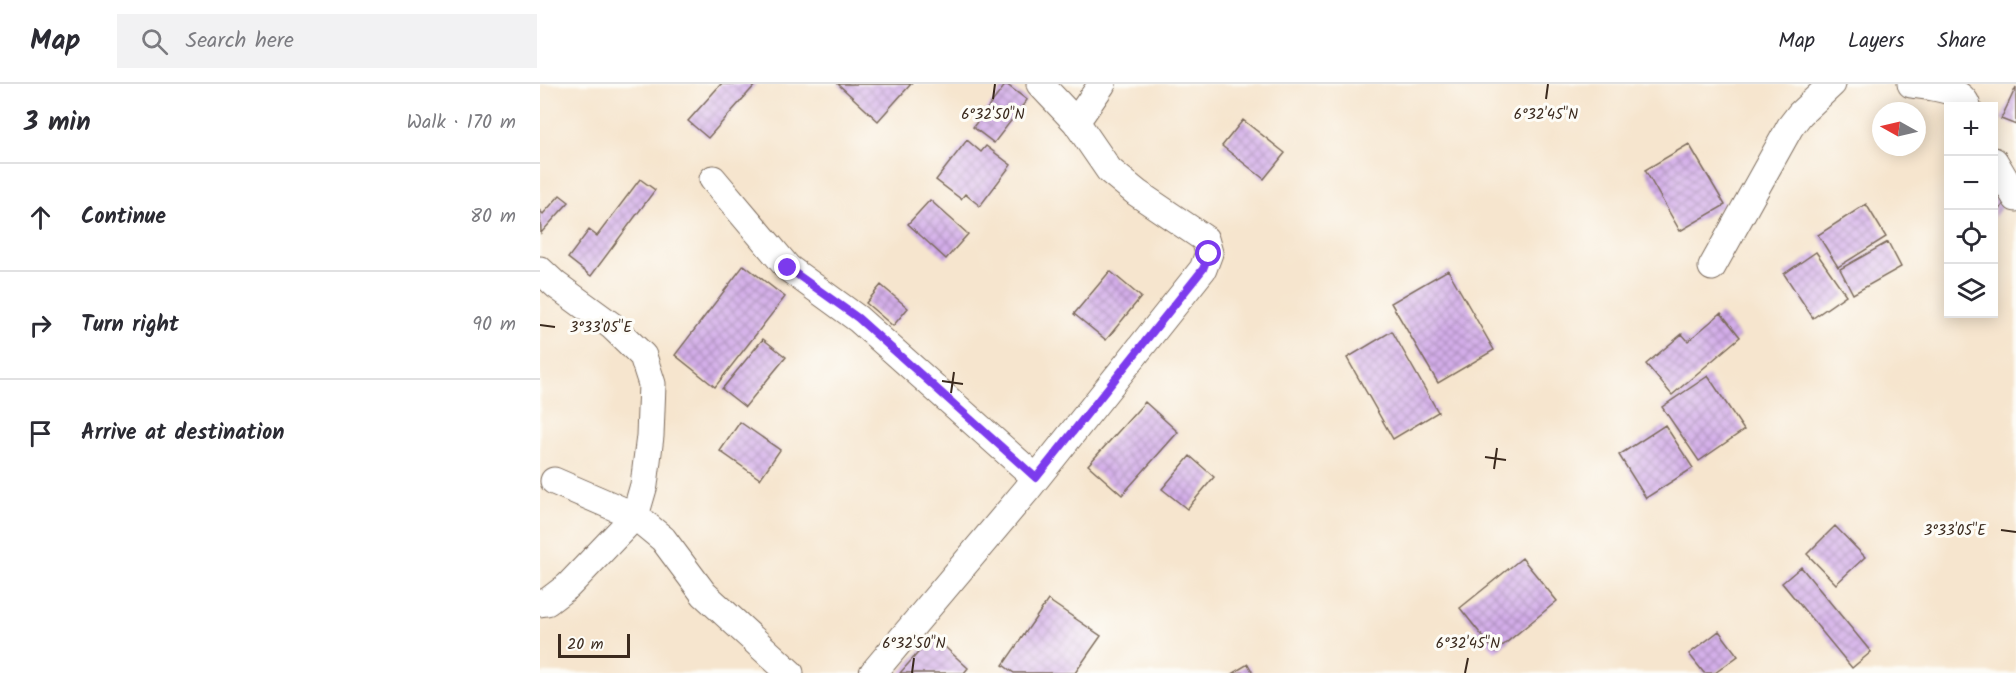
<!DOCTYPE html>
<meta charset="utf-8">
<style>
:root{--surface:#fff;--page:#f2f2f3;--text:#2b2b33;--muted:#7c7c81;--line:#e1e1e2}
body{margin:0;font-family:Kalam,sans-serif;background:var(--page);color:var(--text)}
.controls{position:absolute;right:18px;top:18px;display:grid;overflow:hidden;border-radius:0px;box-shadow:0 3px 15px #0003}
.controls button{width:54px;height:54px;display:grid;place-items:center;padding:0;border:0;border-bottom:2px solid var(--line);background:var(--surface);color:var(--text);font:30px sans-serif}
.compass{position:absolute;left:1332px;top:18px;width:54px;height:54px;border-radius:50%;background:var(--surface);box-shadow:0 3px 15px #0003;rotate:278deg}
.scale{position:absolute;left:18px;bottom:15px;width:72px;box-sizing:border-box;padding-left:6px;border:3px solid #3b2a1e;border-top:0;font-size:16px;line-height:21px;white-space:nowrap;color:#3b2a1e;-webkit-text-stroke:4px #fdfcf7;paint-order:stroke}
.stop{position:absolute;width:18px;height:18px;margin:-14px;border:4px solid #7c3aed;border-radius:50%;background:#fff}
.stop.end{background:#7c3aed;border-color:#fff;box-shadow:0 2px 6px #0008}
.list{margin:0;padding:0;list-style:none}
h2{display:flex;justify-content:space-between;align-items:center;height:78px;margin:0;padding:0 24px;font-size:26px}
h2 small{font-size:20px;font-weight:400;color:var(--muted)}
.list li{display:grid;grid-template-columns:39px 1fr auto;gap:18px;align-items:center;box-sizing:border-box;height:108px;padding:0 24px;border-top:2px solid var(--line)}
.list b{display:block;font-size:22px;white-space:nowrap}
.list em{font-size:20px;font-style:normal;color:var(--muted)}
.icon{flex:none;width:33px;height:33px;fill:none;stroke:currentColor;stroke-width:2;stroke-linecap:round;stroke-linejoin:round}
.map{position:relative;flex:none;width:1476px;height:589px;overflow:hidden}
header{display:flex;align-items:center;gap:36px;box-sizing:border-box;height:84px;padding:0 30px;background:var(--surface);border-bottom:2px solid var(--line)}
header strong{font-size:28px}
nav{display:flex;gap:33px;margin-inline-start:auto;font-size:21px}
.search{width:420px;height:54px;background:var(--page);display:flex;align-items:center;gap:15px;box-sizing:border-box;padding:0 21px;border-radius:0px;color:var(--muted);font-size:22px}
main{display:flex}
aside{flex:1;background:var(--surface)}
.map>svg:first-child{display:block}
</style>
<header>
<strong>Map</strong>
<div class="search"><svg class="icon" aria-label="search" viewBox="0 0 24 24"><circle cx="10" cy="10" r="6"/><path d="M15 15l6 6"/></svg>Search here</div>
<nav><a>Map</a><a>Layers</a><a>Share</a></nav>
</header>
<main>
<aside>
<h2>3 min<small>Walk · 170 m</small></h2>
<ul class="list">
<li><svg class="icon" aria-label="ahead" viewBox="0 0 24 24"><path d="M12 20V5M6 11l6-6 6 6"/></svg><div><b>Continue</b></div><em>80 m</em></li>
<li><svg class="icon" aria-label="right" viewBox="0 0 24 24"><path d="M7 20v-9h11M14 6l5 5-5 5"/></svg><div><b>Turn right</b></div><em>90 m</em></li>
<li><svg class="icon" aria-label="arrive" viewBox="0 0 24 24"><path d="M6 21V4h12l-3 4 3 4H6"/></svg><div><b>Arrive at destination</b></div></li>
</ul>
</aside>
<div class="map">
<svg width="1476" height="589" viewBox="0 0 1476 589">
<defs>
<pattern id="building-cross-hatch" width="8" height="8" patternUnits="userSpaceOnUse" patternTransform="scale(1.5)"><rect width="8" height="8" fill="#d3ade9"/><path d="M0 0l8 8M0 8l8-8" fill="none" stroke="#ac8dbc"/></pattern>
</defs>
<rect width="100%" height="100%" fill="#fdfcf7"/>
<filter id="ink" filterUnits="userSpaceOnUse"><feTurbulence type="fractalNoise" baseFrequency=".0167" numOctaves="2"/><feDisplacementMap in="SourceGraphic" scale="12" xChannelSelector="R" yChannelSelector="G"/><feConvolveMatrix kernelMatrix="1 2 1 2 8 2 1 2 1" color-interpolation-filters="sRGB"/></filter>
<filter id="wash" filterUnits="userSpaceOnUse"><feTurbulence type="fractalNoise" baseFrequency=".008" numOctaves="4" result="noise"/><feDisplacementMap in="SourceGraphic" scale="24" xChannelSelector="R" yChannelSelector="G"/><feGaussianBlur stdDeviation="1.35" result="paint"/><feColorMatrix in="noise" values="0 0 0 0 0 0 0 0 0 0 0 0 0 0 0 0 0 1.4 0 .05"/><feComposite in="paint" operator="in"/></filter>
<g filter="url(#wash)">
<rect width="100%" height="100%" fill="#f6e5ce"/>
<g id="blocks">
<path fill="url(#building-cross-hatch)" d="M 181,0 L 216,0 L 168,54 L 148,37 Z
M 298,0 L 371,0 L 338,37 Z
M 466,0 L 487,16 L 454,59 L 433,43 Z
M 1476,3 L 1476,41 L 1461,35 Z
M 703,36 L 745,69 L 724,95 L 682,62 Z
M 427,56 L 441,68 L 446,62 L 471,81 L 440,122 L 425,110 L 421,115 L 396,96 Z
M 1149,60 L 1185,121 L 1140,147 L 1105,86 Z
M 100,95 L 115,106 L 51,192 L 28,174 L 49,146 L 57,152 Z
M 1454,110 L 1465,118 L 1454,134 Z
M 20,111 L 29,118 L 1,149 L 0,127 L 3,130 Z
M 390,116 L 428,150 L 406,175 L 368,140 Z
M 1326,120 L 1346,153 L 1298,183 L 1278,151 Z
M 1348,158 L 1361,183 L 1313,210 L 1300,185 Z
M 1276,168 L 1306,211 L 1273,234 L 1244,190 Z
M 204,181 L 245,213 L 175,303 L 135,271 Z
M 908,186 L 954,266 L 898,299 L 851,219 Z
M 570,187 L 601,213 L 566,256 L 534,230 Z
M 341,201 L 368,224 L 353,242 L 326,219 Z
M 1181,229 L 1200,253 L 1132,311 L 1106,280 L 1142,250 L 1148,257 Z
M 852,247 L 898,328 L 853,355 L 807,274 Z
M 223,255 L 246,273 L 205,323 L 182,305 Z
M 1168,292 L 1204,346 L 1159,377 L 1122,323 Z
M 605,318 L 638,348 L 582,411 L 548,381 Z
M 200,338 L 240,366 L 220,395 L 180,367 Z
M 1125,341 L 1153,384 L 1106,414 L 1079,371 Z
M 650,372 L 674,393 L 647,425 L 622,405 Z
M 1295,442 L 1325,473 L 1296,500 L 1267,470 Z
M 982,474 L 1017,517 L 955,568 L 920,524 Z
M 1261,483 L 1331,568 L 1312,584 L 1242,499 Z
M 508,516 L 561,552 L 535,589 L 474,589 L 463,581 Z
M 1179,547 L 1198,572 L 1175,589 L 1164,589 L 1149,570 Z
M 393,552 L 428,584 L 424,589 L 360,589 Z
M 708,580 L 713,589 L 693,589 Z"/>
</g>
</g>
<g filter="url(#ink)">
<use href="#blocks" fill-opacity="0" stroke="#7c6b5c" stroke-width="1.5"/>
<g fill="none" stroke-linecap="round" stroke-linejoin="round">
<defs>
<path id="street" d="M 1371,0 C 1388,3 1421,3 1427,22
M 536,38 L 562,0
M 1454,77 L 1476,114
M 173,95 L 248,184 L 318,235 L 496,394
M 1172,183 L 1250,43 L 1260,30 L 1292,0
M 0,186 L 16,201 L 72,242 L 103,272 L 112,300 L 110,352 L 104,401 L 95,432 L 28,502 L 7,518 L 0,519
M 14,397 L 95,432 L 123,455 L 164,510 L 250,589
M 333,589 L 486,407 L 663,185 L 669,169 L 665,155 L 597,109 L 569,86 L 536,38 L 500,0"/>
</defs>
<use href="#street" stroke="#7c6b5c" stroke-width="29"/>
<use href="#street" stroke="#fff" stroke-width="27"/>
</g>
</g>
<g fill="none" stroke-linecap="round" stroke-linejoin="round" filter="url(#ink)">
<path stroke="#7c3aed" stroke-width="8" d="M 248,184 L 318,234 L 496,394 L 663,185 L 669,170"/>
</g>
<path fill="none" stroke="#3b2a1e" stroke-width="2" d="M 453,15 L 455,0M 1006,15 L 1008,0M 0,241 L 15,243M 402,297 L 423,300M 411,309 L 414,288M 945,373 L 966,376M 954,385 L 957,364M 1461,446 L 1476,448M 372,589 L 374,574M 925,589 L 928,574"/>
<g font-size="15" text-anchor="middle" fill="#3b2a1e" stroke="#fdfcf7" stroke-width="6" stroke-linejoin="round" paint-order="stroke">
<text x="453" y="35">6°32'50"N</text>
<text x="1006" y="35">6°32'45"N</text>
<text x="61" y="248">3°33'05"E</text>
<text x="1415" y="451">3°33'05"E</text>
<text x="374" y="564">6°32'50"N</text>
<text x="928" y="564">6°32'45"N</text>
</g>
</svg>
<div class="controls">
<button>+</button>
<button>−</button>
<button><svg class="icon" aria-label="locate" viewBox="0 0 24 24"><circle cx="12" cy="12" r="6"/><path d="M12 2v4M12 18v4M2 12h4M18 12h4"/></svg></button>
<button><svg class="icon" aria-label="layers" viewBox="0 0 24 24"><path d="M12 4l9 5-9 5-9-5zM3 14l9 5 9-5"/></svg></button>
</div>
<svg class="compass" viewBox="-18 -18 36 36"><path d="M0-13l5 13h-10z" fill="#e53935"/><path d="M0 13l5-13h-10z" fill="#7c7c81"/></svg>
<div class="scale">20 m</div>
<div class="stop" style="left:669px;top:170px"></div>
<div class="stop end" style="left:248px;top:184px"></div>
</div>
</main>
